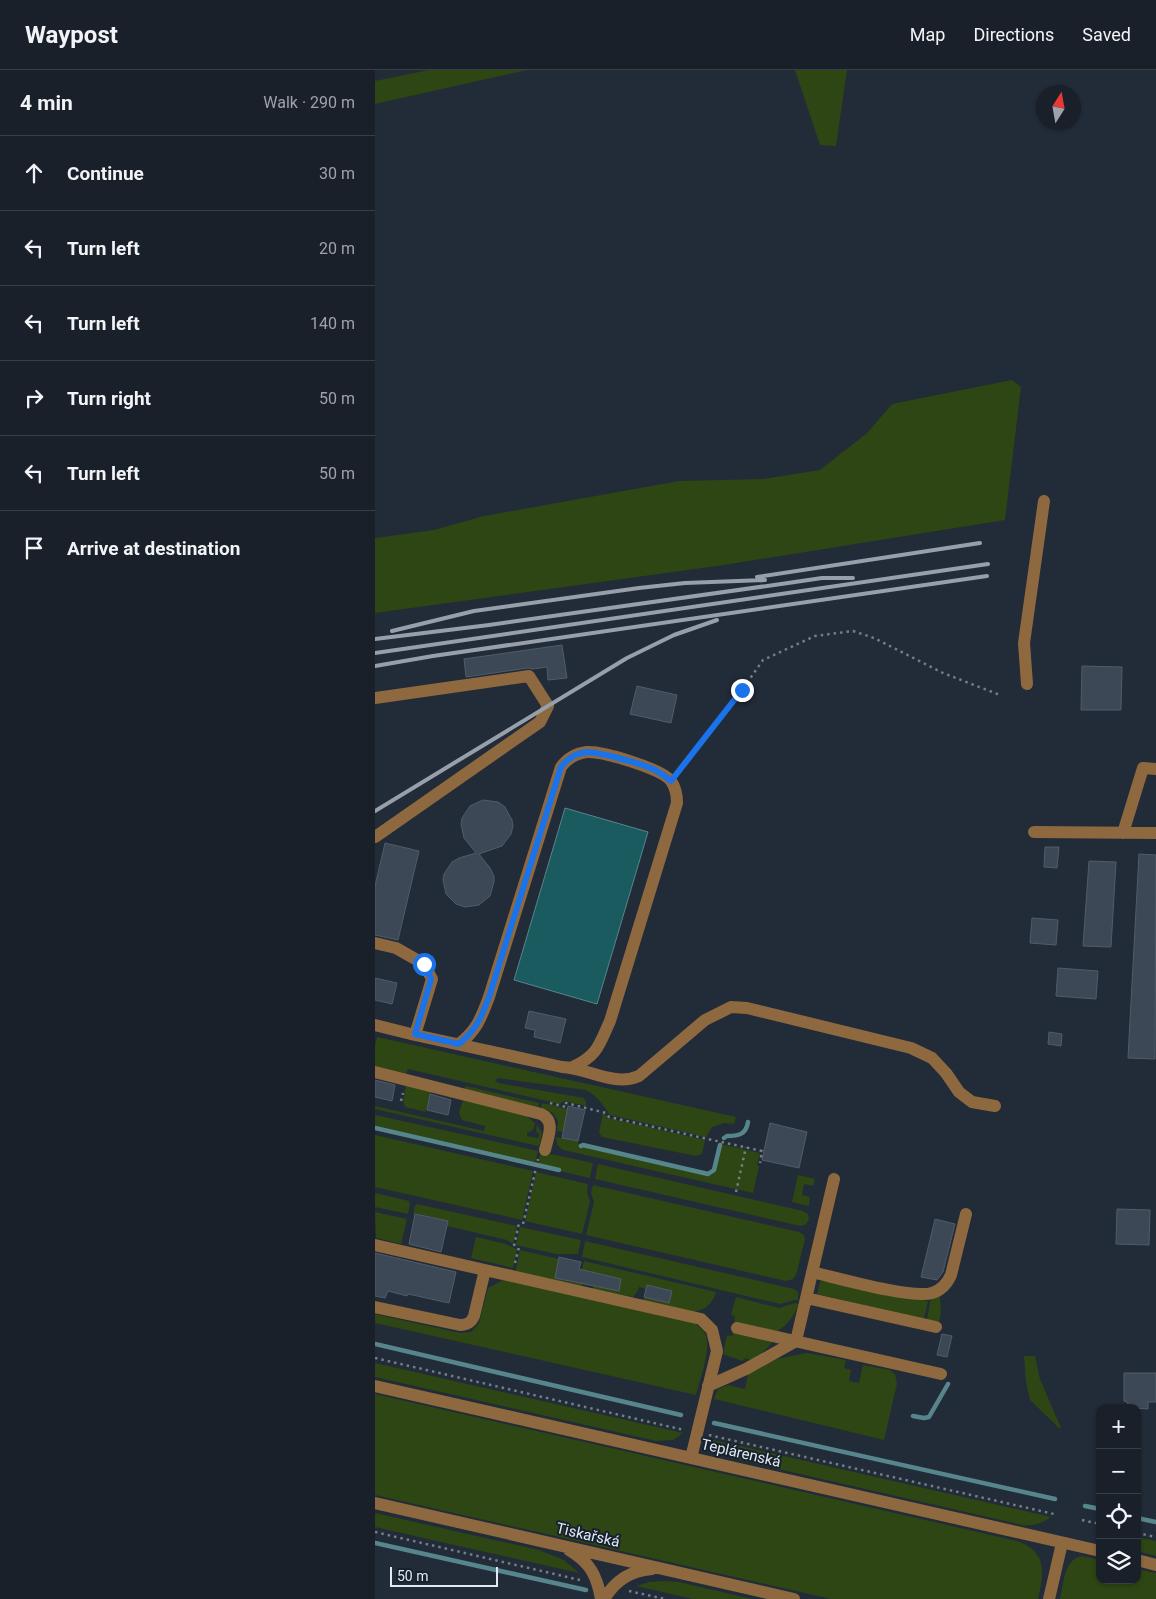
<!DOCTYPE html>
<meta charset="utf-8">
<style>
:root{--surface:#1a202a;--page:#232832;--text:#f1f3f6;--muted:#9fa3a8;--line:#383e47}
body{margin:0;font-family:Roboto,sans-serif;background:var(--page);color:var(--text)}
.controls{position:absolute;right:15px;bottom:15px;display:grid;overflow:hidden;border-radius:10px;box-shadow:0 1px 4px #0004}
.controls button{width:45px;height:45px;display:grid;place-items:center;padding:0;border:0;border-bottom:1px solid var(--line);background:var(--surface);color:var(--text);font:25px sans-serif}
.compass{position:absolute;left:661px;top:15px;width:45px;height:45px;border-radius:50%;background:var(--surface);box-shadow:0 1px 4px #0004;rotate:11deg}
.scale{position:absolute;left:15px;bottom:12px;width:108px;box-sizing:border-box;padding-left:5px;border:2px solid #e2e9f2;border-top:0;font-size:14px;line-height:18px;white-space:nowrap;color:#e2e9f2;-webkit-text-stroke:4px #18212e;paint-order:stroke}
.stop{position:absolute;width:15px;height:15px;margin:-11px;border:4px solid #1a73e8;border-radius:50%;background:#fff}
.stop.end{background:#1a73e8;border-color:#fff;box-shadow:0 1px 5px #0008}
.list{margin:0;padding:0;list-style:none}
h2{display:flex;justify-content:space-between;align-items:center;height:65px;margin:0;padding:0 20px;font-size:21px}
h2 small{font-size:16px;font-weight:400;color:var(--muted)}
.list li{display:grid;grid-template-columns:32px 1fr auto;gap:15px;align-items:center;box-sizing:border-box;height:75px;padding:0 20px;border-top:1px solid var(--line)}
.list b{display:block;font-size:19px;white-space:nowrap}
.list em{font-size:16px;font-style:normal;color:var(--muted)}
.icon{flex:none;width:28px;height:28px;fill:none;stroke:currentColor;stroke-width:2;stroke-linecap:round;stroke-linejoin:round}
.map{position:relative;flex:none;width:781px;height:1529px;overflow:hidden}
header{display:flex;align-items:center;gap:30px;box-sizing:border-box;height:70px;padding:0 25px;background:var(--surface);border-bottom:1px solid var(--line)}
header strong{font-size:24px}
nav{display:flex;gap:28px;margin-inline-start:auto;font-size:18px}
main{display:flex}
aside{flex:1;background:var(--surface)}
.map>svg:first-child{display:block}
</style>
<header>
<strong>Waypost</strong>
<nav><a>Map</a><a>Directions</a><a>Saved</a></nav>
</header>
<main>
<aside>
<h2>4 min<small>Walk · 290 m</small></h2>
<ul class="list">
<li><svg class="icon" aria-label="ahead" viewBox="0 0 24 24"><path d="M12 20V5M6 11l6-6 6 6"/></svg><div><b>Continue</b></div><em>30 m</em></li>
<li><svg class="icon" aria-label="left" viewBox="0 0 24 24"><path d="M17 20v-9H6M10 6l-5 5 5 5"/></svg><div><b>Turn left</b></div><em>20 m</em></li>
<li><svg class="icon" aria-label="left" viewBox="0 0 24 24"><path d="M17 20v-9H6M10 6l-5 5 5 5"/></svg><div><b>Turn left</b></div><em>140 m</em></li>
<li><svg class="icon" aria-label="right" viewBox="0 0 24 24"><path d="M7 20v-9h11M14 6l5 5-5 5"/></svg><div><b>Turn right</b></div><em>50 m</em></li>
<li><svg class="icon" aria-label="left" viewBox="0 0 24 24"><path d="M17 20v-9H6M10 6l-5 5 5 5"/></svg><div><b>Turn left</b></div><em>50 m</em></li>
<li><svg class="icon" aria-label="arrive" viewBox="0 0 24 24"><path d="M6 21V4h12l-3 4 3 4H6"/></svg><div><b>Arrive at destination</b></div></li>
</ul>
</aside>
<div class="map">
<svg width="781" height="1529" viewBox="0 0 781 1529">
<rect width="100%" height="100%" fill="#222b38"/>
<path fill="#2d4613" d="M 54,0 L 152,0 L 0,34 L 0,11 Z
M 420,0 L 472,0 L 461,76 L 445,75 Z
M 637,310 L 646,317 L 630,450 L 349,495 L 0,543 L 0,468 L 59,460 L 109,446 L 304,411 L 388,409 L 445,400 L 492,363 L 517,334 Z
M 2,967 L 361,1047 L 359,1054 L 349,1053 L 337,1057 L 331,1067 L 235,1045 C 228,1035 222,1025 210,1020 L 123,1008 L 120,1010 L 123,1013 L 209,1028 L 211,1032 L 211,1036 L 189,1031 L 185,1034 L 33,999 L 30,1007 L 0,996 L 0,976 Z
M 31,1015 L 56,1021 L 51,1042 L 30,1037 L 28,1030 Z
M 91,1016 L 164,1033 L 163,1038 L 89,1021 Z
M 88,1029 L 148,1043 L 160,1053 L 158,1060 L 152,1063 L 152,1066 L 163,1068 L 164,1064 L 161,1061 L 162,1054 L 167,1063 L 165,1073 L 163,1076 L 0,1039 L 0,1036 L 109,1061 L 110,1056 L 87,1050 L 84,1043 Z
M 167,1033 L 193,1039 L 188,1062 L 182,1061 L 183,1051 L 178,1043 L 166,1038 Z
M 228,1043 L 230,1044 L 233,1048 L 330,1070 L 327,1084 L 321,1086 L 227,1067 L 224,1062 Z
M 0,1045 L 163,1081 L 159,1095 L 0,1059 Z
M 0,1065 L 158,1101 L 147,1150 L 0,1117 Z
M 181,1067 L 203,1071 L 203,1074 L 334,1105 L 340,1101 L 346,1074 L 385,1083 L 382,1095 L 384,1096 L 378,1123 L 188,1080 L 182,1075 Z
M 166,1082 L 218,1093 L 215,1108 L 162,1096 Z
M 223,1094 L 428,1141 L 433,1144 L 434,1150 L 430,1155 L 425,1156 L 220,1109 Z
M 161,1102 L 213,1114 L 212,1122 L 215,1131 L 207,1164 L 150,1151 Z
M 423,1105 L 440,1109 L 438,1116 L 429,1114 L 427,1125 L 435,1127 L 434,1136 L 417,1132 Z
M 218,1115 L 424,1162 L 429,1165 L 430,1169 L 421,1205 L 418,1209 L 411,1211 L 211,1165 L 219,1132 L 216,1123 Z
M 0,1123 L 34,1131 L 35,1134 L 33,1144 L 0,1137 Z
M 42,1134 L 142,1156 L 138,1174 L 132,1170 L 72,1156 L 72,1151 L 41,1144 L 38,1145 L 40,1136 Z
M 0,1142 L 32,1149 L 26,1174 L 1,1168 Z
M 145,1157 L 206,1170 L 203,1184 L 181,1184 L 141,1175 Z
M 101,1167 L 131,1174 L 142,1179 L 138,1198 L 96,1188 Z
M 210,1171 L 419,1219 L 423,1222 L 423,1230 L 419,1230 L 405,1234 L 207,1187 Z
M 145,1180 L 184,1189 L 180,1208 L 201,1213 L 203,1207 L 205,1207 L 209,1191 L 341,1222 C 337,1236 328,1241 315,1242 L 269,1231 L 269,1227 L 294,1233 L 297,1221 L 272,1215 L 271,1219 L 264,1217 L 262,1222 L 258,1227 L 218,1219 L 218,1215 L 246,1209 L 221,1203 L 206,1216 L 140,1203 Z
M 128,1210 L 318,1252 C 323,1255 327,1259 330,1263 C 337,1277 325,1310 321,1325 L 0,1253 L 0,1244 L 85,1263 L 96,1262 L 104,1253 L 113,1218 Z
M 448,1210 L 553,1231 L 549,1249 L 442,1224 L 445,1212 Z
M 565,1226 L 566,1243 L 564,1252 L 552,1249 L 556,1228 Z
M 361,1227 L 404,1238 L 420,1233 L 424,1234 C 418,1247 413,1255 401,1262 L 359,1253 L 360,1246 L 356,1245 Z
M 358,1260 L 397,1272 C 392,1280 384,1285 375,1290 L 371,1288 L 367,1291 L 348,1284 L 352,1265 L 357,1266 Z
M 432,1283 L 471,1290 L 469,1298 L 476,1300 L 474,1311 L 484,1313 L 488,1295 L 515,1300 L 520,1304 L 522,1314 L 509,1370 L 339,1329 L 343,1319 L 353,1315 L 370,1319 L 373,1304 L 402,1289 Z
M 649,1286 L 660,1286 L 665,1309 L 686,1358 L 684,1358 L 655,1330 L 651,1312 Z
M 0,1293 L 308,1363 L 298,1370 L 281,1371 L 0,1307 Z
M 0,1324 L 642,1471 C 673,1482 669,1503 663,1529 L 456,1529 L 0,1425 Z
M 334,1369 L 676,1447 C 666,1454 658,1456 647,1455 L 356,1388 L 342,1380 Z
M 0,1443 L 164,1480 L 189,1490 L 204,1503 L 0,1457 Z
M 762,1467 L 781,1471 L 781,1486 L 762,1481 Z
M 707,1486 L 725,1490 L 725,1510 L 762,1510 L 762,1499 L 781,1503 L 781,1529 L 685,1529 C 689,1513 688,1490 707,1486 Z
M 289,1511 L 304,1512 L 377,1529 L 318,1529 L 261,1516 L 274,1512 Z"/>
<path fill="#1a5b5f" stroke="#56868b" d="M 190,738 L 273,762 L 222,934 L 139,910 Z"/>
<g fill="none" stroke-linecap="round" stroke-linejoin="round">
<path stroke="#56868b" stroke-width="4.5" d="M 0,1058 L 184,1100
M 349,1068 L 352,1066 C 363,1066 371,1065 373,1052
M 206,1076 L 208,1075 L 333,1104 L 339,1100 L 345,1075
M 0,1274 L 306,1345
M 538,1346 L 549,1348 L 554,1347 L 573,1314
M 339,1353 L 680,1429
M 710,1436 L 725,1439
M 762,1448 L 781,1452
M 0,1473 L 211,1520"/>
</g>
<path fill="#3d4856" stroke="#515c6b" d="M 187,575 L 192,608 L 173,610 L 172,597 L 158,599 L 153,598 L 91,607 L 89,589 Z
M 707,596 L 747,597 L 746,640 L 706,640 Z
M 262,616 L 302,625 L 296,653 L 255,644 Z
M 108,730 L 123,732 L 130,737 L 137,750 L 138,756 L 136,764 L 127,776 L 104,784 L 115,798 L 119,806 L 119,812 L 115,826 L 104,835 L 90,837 L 81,834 L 71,824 L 68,810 L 69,804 L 77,792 L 84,788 L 101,783 L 89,768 L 86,754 L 87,748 L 95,736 Z
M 10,773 L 44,781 L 23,870 L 0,865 L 0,816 Z
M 670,777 L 684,777 L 682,798 L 669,797 Z
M 764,784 L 781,785 L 780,989 L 753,988 Z
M 714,791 L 741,792 L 736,877 L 708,876 Z
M 657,848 L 683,850 L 681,875 L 655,873 Z
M 683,898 L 723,901 L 721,929 L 681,926 Z
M 0,908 L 22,913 L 17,934 L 0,930 Z
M 154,941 L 191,949 L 185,973 L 159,967 L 160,960 L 150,958 Z
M 674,962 L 687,964 L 686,976 L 673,974 Z
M 0,1010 L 20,1015 L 17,1031 L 0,1027 Z
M 55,1024 L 76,1030 L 73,1045 L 52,1040 Z
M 193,1036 L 210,1040 L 203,1071 L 187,1068 Z
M 395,1053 L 432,1062 L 424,1098 L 387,1090 Z
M 742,1139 L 775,1140 L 774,1175 L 741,1174 Z
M 40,1144 L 73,1151 L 66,1182 L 34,1174 Z
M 560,1149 L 580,1154 L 568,1202 L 562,1210 L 546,1207 Z
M 0,1183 L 81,1202 L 74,1233 L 33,1224 L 32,1226 L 13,1221 L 10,1228 L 0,1226 Z
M 184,1187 L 206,1192 L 204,1199 L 246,1209 L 244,1221 L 180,1208 Z
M 272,1215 L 297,1221 L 294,1233 L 269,1227 Z
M 567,1264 L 577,1266 L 572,1287 L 562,1285 Z
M 749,1303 L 781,1303 L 781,1332 L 773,1332 L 773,1339 L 758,1338 L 754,1336 L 752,1332 L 749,1331 Z"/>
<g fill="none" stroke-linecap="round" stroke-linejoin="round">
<path stroke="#757d88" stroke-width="2.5" stroke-dasharray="2.5 4" stroke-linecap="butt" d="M 304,700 L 367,620 L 388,590 L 440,566 L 478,561 L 499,568 L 568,603 L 625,625
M 26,1031 L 28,1023
M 175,1033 L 191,1037 L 191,1033 L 231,1043 L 234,1047 L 387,1081 L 385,1093
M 361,1122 L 371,1077
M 148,1154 L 163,1089
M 139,1176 L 144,1153
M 140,1193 L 144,1177
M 0,1288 L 309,1360
M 334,1365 L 679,1444
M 707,1450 L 725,1454
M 0,1462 L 205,1510
M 762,1463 L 781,1467
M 254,1521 L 290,1529"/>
<path stroke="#8e6940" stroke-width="12" d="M 652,614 L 649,573 L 669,431
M 0,628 L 154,606 L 173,636 L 165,652 L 0,767
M 659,762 L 781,763
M 748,763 L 768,698 L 781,699
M 0,873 L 21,878 L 49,894 L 57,909 L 40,965 L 0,955
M 40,965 L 187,997 C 213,998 239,1017 264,1006 L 330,950 L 356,937 L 372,938 L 536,978 L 557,988 L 571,1003 L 584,1022 L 597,1032 L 620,1036
M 84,974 C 102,960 106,948 114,927 L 186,697 C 192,689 201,683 212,682 C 228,681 287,699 296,711 C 301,718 302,725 302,733 L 235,951 C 224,975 223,985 198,997
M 0,1002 L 166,1044 C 181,1051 173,1067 170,1080
M 0,1175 L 110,1200
M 437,1202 C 463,1208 536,1229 557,1223 C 567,1220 572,1214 576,1205 L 591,1144
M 431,1228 L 561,1257
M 0,1237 L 85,1255 C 92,1255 96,1253 99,1246 L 110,1200 L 326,1249 L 337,1260 L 342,1281 L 316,1388
M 362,1258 L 566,1304
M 0,1316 L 725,1481
M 333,1316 L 371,1299 L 421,1271 L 459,1109
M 0,1433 L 419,1529
M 194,1480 C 215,1492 222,1506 226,1529
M 762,1490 L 781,1495
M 229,1529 C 241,1510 255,1501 277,1499
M 674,1529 L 687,1473"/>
<path stroke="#979faa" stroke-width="4" d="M 382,507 L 605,473
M 17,561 L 99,541 L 264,518 L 310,513 L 390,510
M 0,569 L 114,555 L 413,513 L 447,508 L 478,508
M 0,583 L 613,494
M 0,596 L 58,586 L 612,506
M 0,741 L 252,588 L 299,565 L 342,550"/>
</g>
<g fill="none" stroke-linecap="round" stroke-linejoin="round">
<path stroke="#1a73e8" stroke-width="6" d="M 49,894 L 56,909 L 40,964 L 84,974 C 101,960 106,948 114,927 L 186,697 C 192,689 201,683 212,682 C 224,682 268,694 280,700 C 286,703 291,707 296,711 L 367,620"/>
</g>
<g text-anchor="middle" stroke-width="4" stroke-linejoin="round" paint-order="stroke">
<g font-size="15" fill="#e2e9f2" stroke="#18212e">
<text transform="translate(366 1383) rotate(13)" y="5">Teplárenská</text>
<text transform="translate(213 1465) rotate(13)" y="5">Tiskařská</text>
</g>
</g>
</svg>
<div class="controls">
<button>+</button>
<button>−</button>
<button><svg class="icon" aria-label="locate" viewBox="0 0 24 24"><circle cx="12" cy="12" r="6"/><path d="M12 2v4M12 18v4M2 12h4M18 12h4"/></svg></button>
<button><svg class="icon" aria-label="layers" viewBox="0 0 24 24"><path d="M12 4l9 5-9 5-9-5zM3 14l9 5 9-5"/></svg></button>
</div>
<svg class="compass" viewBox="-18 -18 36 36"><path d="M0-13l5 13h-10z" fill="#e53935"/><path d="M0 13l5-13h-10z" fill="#9fa3a8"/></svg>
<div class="scale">50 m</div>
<div class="stop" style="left:49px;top:894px"></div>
<div class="stop end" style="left:367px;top:620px"></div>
</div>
</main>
